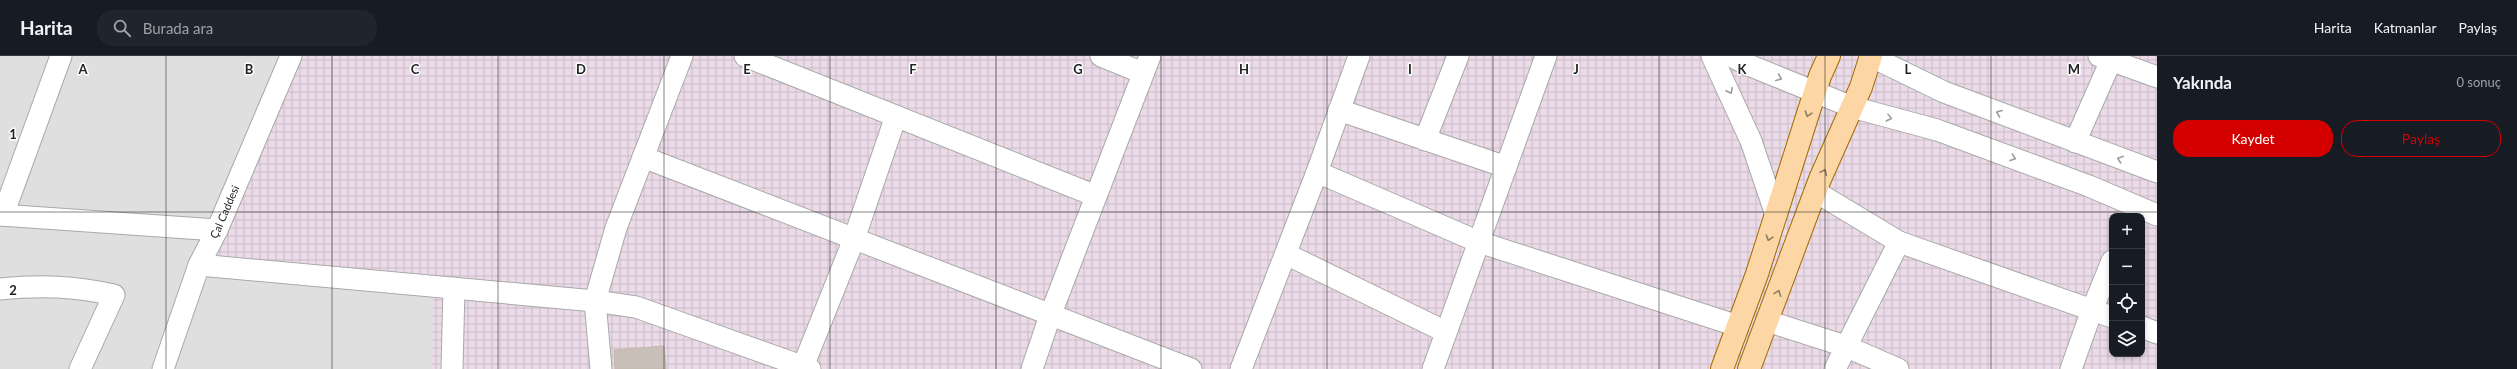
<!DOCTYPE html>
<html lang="tr">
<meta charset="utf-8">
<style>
:root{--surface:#171b24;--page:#20242c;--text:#f1f3f6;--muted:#9ea1a6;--line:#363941;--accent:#d40000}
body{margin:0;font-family:Lato,sans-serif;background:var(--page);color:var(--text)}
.controls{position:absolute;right:12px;bottom:12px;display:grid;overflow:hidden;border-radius:8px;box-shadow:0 2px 6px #0003}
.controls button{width:36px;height:36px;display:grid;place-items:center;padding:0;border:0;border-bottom:1px solid var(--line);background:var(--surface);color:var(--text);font:20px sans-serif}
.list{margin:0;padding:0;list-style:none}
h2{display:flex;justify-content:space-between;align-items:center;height:52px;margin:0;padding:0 16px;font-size:17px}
h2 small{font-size:13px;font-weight:400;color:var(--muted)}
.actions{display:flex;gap:8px;padding:12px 16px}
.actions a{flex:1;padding:9px 0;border:1px solid var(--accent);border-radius:16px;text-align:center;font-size:14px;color:var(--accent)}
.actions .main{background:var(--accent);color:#fff}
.icon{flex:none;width:22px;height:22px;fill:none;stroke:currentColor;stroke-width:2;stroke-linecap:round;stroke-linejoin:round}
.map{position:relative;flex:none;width:2157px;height:313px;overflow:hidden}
header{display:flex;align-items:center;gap:24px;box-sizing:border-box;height:56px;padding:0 20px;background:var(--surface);border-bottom:1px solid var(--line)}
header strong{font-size:19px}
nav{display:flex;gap:22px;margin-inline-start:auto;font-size:14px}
.search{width:280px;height:36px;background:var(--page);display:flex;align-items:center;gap:10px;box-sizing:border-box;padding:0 14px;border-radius:16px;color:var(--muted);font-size:15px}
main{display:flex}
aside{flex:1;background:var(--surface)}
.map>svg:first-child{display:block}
</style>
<header>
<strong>Harita</strong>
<div class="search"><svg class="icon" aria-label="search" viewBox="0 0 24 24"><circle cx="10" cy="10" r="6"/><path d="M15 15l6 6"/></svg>Burada ara</div>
<nav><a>Harita</a><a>Katmanlar</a><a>Paylaş</a></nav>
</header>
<main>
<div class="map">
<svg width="2157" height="313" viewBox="0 0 2157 313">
<defs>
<pattern id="industrial-grid" width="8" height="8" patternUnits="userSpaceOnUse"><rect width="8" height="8" fill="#ebdbe8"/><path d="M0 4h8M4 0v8" fill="none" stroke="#c9bcc7"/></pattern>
</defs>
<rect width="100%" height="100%" fill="#f2efe9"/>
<path fill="#e0dfdf" d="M 0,0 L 283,0 L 454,232 L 450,313 L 0,313 Z"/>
<path fill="url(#industrial-grid)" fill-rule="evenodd" d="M 289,0 L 2157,0 L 2157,313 L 432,313 L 433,230 L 199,209 ZM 2112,160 L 2142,160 L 2142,298 L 2112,298 Z"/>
<path fill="#c7bfb8" stroke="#c4b6ab" d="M 664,290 L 666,313 L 615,313 L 614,294 Z"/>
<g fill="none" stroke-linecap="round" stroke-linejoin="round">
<defs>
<g id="minor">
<path d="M 745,0 L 1096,140"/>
<path d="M 1101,0 L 1143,17"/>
<path d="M 1712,0 L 1751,85 L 1776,159"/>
<path d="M 1731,0 L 1746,8 L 1852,51 L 1937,74 L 2089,130 L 2157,159"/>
<path d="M 1870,0 L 1944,36 L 2157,116"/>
<path d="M 2099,0 L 2157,21"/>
<path d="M 1339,54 L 1506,111"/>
<path d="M 1425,84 L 1458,0"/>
<path d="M 2075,86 L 2113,0"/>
<path d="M 643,101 L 1191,313"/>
<path d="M 1317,116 L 1479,186 L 1738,270"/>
<path d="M 1816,136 L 1899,186 L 2112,261"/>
<path d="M 0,159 L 217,174"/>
<path d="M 3,159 L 61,0"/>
<path d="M 1286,198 L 1446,276"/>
<path d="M 199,209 L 595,245 L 636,251 L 810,313"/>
<path d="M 0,233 C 41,229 74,230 114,239 L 80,313"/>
<path d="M 1767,265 L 1845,290 L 1898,313"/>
<path d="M 2142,271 L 2157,277"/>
<path id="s1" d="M 163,313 L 199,209 L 217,174 L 291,0"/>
<path d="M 452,313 L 454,232"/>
<path d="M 601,313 L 595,245 L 616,172 L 682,0"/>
<path d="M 802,313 L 854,183 L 896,60"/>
<path d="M 1032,313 L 1050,260 L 1150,0"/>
<path d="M 1241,313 L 1317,116 L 1359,0"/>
<path d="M 1433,313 L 1546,0"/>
<path d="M 1835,313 L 1899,186"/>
<path d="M 2071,313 L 2092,254 L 2112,205"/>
</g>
<path id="major" d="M 1722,313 L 1757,218 L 1820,20 L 1829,0
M 1749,313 L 1820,123 L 1861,31 L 1871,0"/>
</defs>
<use href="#minor" stroke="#a9a9a9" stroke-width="23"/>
<use href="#major" stroke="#a06b00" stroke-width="24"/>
<use href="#minor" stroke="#fff" stroke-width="21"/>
<use href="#major" stroke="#fcd6a4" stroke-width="22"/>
</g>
<defs><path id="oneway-chevron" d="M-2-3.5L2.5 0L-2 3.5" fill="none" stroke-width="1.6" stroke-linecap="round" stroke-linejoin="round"/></defs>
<g stroke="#9c9c9c">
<use href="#oneway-chevron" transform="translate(1779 22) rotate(23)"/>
<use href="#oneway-chevron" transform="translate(1730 35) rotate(64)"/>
<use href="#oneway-chevron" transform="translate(1999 57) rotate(-159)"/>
<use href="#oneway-chevron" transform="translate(1889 62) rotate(14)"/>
<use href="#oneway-chevron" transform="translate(2013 102) rotate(20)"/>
<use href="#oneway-chevron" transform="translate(2120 103) rotate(-160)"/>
</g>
<g stroke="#8f7c63">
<use href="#oneway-chevron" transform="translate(1808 58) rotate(108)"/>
<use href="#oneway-chevron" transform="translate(1824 116) rotate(-66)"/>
<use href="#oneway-chevron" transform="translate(1769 182) rotate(108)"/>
<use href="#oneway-chevron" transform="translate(1778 237) rotate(-69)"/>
</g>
<path fill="none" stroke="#222" stroke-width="1" stroke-opacity="0.55" d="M 166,0 L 166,313M 332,0 L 332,313M 498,0 L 498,313M 664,0 L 664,313M 830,0 L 830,313M 996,0 L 996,313M 1161,0 L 1161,313M 1327,0 L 1327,313M 1493,0 L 1493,313M 1659,0 L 1659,313M 1825,0 L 1825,313M 1991,0 L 1991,313M 0,156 L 2157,156"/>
<g text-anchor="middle" stroke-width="3" stroke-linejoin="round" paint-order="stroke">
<g font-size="11" fill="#222" stroke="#fff">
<text dy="4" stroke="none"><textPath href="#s1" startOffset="169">Çal Caddesi</textPath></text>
</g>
</g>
<g font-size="13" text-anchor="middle" font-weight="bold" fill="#222" stroke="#fff" stroke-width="3" stroke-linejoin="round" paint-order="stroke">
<text x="83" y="18">A</text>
<text x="249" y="18">B</text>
<text x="415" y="18">C</text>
<text x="581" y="18">D</text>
<text x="747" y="18">E</text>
<text x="913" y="18">F</text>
<text x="1078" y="18">G</text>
<text x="1244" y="18">H</text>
<text x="1410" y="18">I</text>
<text x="1576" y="18">J</text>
<text x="1742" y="18">K</text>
<text x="1908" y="18">L</text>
<text x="2074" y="18">M</text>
<text x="13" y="83">1</text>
<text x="13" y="239">2</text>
</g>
</svg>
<div class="controls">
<button>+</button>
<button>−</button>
<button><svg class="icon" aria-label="locate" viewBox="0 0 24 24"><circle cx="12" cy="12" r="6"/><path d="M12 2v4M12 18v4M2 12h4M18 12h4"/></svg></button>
<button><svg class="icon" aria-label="layers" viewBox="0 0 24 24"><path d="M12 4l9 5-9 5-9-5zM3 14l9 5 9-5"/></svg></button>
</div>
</div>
<aside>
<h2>Yakında<small>0 sonuç</small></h2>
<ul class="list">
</ul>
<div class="actions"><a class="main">Kaydet</a><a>Paylaş</a></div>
</aside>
</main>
